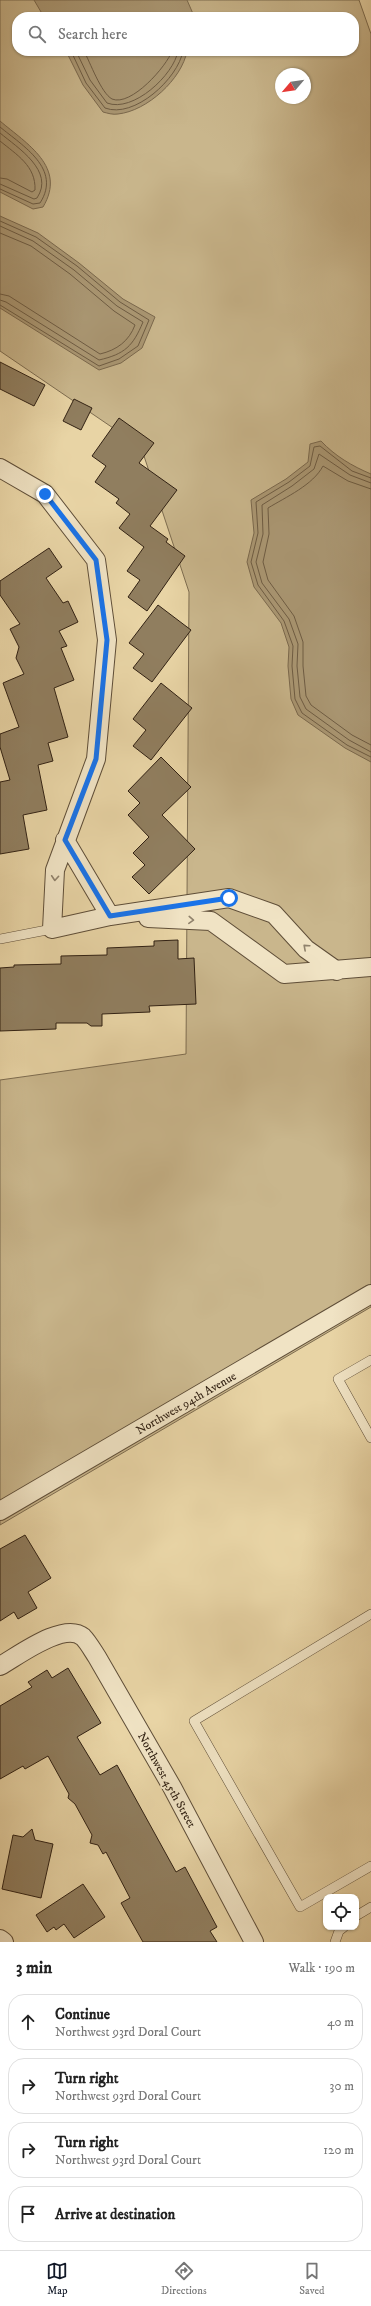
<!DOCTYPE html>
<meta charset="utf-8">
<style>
:root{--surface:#fff;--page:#f2f2f2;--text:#222;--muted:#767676;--line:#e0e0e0;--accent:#111827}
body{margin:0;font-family:"IM FELL DW Pica",serif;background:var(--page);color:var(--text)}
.controls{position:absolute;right:12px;bottom:12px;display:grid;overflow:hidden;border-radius:8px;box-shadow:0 1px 3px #0004}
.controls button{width:36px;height:36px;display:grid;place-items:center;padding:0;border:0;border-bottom:1px solid var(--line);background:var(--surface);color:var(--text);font:20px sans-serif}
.compass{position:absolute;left:275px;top:68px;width:36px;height:36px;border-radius:50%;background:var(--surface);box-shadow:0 1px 3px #0004;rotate:241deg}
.stop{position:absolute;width:12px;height:12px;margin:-9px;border:3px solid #1a73e8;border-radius:50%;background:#fff}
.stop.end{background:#1a73e8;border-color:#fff;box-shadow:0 1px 4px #0008}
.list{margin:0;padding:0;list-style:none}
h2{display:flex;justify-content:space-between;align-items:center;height:52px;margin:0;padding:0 16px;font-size:17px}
h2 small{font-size:13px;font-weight:400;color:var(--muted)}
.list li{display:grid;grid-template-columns:26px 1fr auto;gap:12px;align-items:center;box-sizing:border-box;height:56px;margin:0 8px 8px;padding:0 8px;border:1px solid var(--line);border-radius:16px}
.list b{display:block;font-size:15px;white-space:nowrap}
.list p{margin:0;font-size:13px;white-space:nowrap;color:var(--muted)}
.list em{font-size:13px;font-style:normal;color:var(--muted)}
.icon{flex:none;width:22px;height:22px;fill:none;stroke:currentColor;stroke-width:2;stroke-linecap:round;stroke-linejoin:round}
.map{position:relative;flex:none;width:371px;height:1942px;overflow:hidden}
.search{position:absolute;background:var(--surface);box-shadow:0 1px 3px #0004;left:12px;right:12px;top:12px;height:44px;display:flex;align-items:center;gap:10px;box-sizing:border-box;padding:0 14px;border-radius:16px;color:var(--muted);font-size:15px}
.sheet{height:308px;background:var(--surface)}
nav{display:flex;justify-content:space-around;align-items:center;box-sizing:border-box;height:56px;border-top:1px solid var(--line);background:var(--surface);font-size:11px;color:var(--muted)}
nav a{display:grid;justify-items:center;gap:2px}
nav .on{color:var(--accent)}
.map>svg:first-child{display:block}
</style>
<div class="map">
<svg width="371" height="1942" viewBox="0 0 371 1942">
<rect width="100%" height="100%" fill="#e8d4a5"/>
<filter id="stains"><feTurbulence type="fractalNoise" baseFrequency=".005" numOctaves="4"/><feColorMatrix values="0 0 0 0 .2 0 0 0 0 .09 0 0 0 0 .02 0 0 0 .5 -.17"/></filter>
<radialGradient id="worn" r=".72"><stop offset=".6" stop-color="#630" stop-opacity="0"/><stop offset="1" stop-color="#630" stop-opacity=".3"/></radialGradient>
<path fill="#c9b68c" stroke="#7d6c50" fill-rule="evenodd" d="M 0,0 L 359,0 L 371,34 L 371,1307 L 0,1525 L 0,1080 L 186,1054 L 189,592 L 141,447 L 0,351 ZM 17,17 L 354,17 L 354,51 L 17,51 ZM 281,74 L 305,74 L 305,98 L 281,98 Z"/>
<path fill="#aa9773" stroke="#7a684d" d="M 34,0 L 187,0 L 194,16 L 44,17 Z
M 66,51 L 187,51 C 182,79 147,111 118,114 C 113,115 107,113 103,112 L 83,85 Z
M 0,121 C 27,144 67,167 43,207 L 33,209 L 0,192 Z
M 0,216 L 38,233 L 79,263 L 123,299 L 155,317 L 142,348 L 121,363 L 99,370 L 0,308 Z
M 321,441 C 335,456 352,466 371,474 L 371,762 L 345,748 L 298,715 L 291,699 L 288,666 L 289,647 L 281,623 L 254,587 L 247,562 L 254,533 L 251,500 L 286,479 L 308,462 L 310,444 Z"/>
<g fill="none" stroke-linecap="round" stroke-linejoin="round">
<path stroke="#6e5c43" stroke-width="1" d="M 71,51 L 86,83 L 105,108 C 134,119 178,79 183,51
M 76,51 L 90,80 L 107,103 C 133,113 174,75 178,51
M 84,51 C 90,62 101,93 112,99 C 131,107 167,66 172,51
M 0,127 C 23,146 62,169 40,203 L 33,204 L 0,189
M 0,133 C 18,148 55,171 37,198 L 34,199 L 0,184
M 0,141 C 17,155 36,166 35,190 L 32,192 L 7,179 L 0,178
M 0,221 L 36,237 L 77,266 L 120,302 L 149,320 L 138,346 L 119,359 L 99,366 L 0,305
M 0,226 L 33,241 L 74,270 L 117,306 L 143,322 C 133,346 125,354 99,360 L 6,302 L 0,300
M 0,233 L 31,246 L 70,274 L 114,311 L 135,325 C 129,341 117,350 100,354 L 9,296 L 0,294
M 371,478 L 352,471 L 320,446 L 314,447 L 310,466 L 289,482 L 256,502 L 258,533 L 251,562 L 258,585 L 284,621 L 293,646 L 292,666 L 295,699 L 302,713 L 347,745 L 371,757
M 371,483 L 350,475 L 319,454 L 314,469 L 292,486 L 262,505 L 263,534 L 256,562 L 262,583 L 289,619 L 298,644 L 297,666 L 300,697 L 306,709 L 349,740 L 371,752
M 371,489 L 348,481 L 323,466 C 313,485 286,497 268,508 L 269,534 L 263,562 L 268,580 L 294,616 L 303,642 L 303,666 L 306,696 L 311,705 L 352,735 L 371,745"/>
</g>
<path fill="#907e5f" stroke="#312113" d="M 0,362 L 45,385 L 34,406 L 0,389 Z
M 74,399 L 92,408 L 81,430 L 63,421 Z
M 119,418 L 154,443 L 139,463 L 177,490 L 150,526 L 168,539 L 166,542 L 185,556 L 147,611 L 128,597 L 140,580 L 127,571 L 144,547 L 119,528 L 130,514 L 116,503 L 119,499 L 95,482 L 106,466 L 92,456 Z
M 49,548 L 62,567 L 46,578 L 63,603 L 68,601 L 78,622 L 59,631 L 67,646 L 61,648 L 74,680 L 54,688 L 68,737 L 48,743 L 53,761 L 38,765 L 47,810 L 23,815 L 29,849 L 0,854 L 0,782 L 10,780 L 0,747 L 0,734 L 19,727 L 3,683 L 24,674 L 16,658 L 19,647 L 10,629 L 20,624 L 0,595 L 0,581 Z
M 158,605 L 191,630 L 152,682 L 133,668 L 144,654 L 129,643 Z
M 161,683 L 192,708 L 151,760 L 133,746 L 146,730 L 133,719 Z
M 161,757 L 191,787 L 162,815 L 195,849 L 149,894 L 132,877 L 145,865 L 133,853 L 149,837 L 128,815 L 140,803 L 128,791 Z
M 178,940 L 178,959 L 194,958 L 196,1004 L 149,1006 L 150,1012 L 102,1014 L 102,1026 L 91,1026 L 87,1023 L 56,1023 L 56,1029 L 0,1031 L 0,968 L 14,967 L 14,965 L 61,964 L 61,956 L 107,955 L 107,948 L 154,946 L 154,941 Z
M 25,1535 L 51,1578 L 28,1592 L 37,1608 L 18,1619 L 14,1612 L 0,1621 L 0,1549 Z
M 68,1668 L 101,1723 L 77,1737 L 100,1775 L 117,1765 L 176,1872 L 185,1867 L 217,1927 L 210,1931 L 217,1942 L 143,1942 L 121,1903 L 130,1898 L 106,1852 L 103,1854 L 98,1845 L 90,1843 L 92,1835 L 75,1804 L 68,1798 L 69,1794 L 48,1756 L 25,1769 L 23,1766 L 0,1779 L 0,1706 L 32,1687 L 28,1682 L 47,1670 L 52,1678 Z
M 32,1829 L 35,1840 L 53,1844 L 41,1898 L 2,1889 L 13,1835 L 23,1837 Z
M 83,1884 L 105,1917 L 74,1938 L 64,1924 L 56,1930 L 54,1927 L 47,1932 L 36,1915 Z"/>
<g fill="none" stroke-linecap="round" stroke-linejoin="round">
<defs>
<path id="service" d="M 0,939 L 52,929
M 371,1360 L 338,1379 L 371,1438
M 371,1614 L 194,1721 L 300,1907 L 371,1866
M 356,1916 L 371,1907
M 335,1942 L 339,1931 L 344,1927"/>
<path id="minor" d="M 0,468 L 45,494 L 96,560 L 107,640 L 96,759 L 55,870 L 52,929 L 110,916 L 229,898 L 274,914 L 306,949 L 337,971
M 65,840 L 110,916
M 148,918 L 211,921 L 284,974 L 371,967
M 0,1511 L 371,1294
M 0,1666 C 18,1656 64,1621 83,1637 C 88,1642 93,1651 97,1657 L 172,1787 L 254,1942
M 0,1939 L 4,1942"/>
</defs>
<use href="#service" stroke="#5f4e38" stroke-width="10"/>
<use href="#minor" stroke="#5f4e38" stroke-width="20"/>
<use href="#service" stroke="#f0e3c4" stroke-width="9"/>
<use href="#minor" stroke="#f0e3c4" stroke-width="18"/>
</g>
<defs><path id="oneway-chevron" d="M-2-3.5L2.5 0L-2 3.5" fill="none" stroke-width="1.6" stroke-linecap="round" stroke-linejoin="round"/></defs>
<g stroke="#90826c">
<use href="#oneway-chevron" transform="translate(55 878) rotate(94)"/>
<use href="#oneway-chevron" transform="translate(191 920) rotate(3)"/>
<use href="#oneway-chevron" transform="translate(306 947) rotate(-138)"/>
</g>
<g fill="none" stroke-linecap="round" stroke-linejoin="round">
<path stroke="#1a73e8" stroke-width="5" d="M 45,494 L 96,560 L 107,640 L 96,759 L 65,840 L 110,916 L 229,898"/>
</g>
<g text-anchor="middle" stroke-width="4" stroke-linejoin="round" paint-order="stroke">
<g font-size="12" fill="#312113" stroke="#f0e3c4">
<text transform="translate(186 1403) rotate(-30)" y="4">Northwest 94th Avenue</text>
<text transform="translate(167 1780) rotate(61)" y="4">Northwest 45th Street</text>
</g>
</g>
<rect width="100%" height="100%" filter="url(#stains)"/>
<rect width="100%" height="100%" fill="url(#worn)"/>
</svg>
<div class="controls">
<button><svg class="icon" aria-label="locate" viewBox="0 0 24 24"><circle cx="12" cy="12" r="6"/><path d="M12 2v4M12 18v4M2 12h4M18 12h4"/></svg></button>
</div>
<svg class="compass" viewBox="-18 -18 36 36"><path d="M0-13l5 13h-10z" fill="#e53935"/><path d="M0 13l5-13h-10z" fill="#767676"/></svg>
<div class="stop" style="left:229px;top:898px"></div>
<div class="stop end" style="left:45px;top:494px"></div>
<div class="search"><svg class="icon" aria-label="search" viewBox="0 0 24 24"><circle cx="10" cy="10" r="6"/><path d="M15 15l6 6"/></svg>Search here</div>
</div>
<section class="sheet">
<h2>3 min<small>Walk · 190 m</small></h2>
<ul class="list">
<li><svg class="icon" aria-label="ahead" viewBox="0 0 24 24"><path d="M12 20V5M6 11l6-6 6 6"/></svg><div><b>Continue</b><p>Northwest 93rd Doral Court</p></div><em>40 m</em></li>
<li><svg class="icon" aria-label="right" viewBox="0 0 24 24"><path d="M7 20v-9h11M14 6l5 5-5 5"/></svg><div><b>Turn right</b><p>Northwest 93rd Doral Court</p></div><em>30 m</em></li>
<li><svg class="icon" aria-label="right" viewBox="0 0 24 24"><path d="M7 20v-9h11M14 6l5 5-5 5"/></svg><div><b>Turn right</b><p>Northwest 93rd Doral Court</p></div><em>120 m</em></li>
<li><svg class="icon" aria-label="arrive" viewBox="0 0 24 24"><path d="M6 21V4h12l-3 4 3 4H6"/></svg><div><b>Arrive at destination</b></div></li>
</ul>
</section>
<nav>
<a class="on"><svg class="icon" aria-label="map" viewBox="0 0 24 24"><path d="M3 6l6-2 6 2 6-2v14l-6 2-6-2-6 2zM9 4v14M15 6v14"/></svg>Map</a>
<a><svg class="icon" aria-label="directions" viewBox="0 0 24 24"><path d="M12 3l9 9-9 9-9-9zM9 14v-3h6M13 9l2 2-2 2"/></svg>Directions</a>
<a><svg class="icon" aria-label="saved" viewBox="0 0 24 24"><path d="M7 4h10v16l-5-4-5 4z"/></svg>Saved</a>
</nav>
